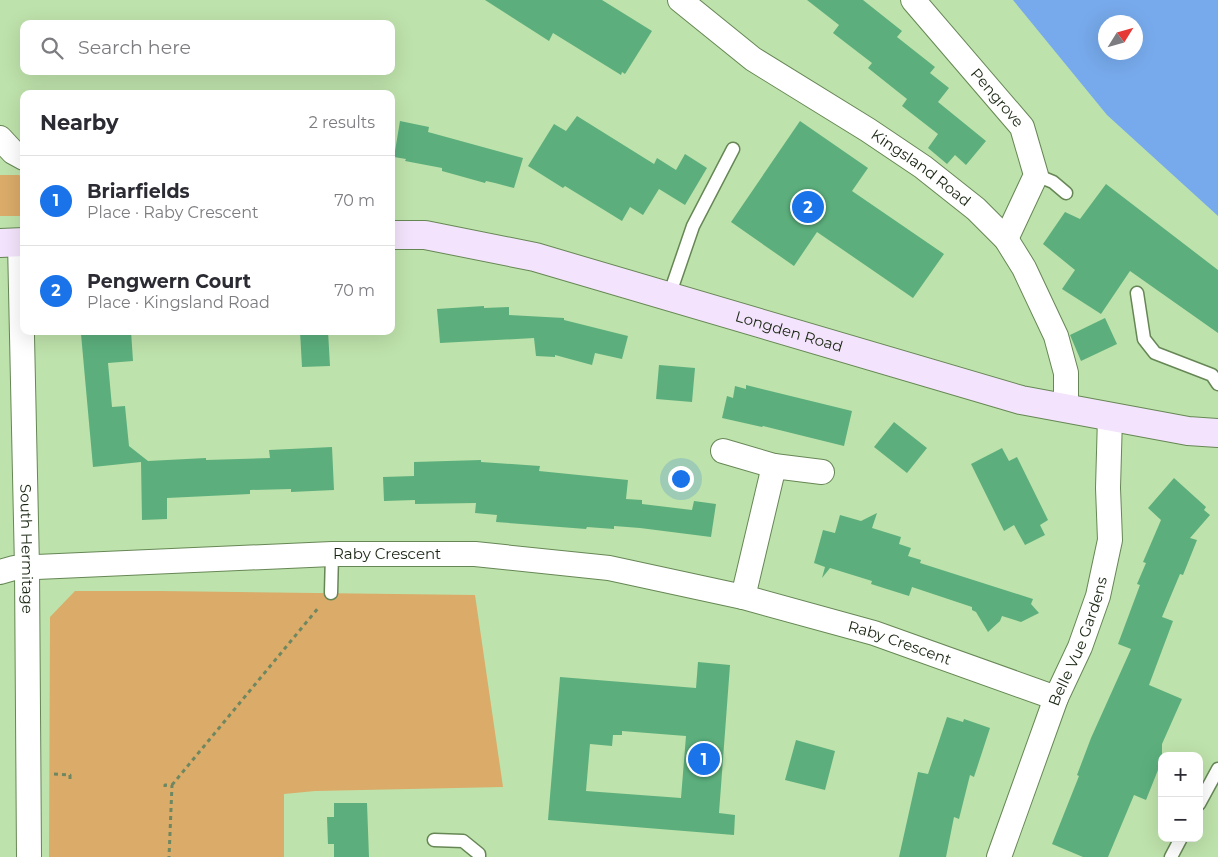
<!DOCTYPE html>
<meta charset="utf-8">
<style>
:root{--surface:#fff;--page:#f2f2f3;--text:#2b2b33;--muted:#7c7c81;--line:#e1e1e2;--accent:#1a73e8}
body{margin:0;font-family:Montserrat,sans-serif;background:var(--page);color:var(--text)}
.controls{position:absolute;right:15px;bottom:15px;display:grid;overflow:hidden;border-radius:10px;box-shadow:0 5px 20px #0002}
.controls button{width:45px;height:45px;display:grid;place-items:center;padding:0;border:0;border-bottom:1px solid var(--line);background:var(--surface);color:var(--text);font:25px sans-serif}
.compass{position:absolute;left:1098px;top:15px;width:45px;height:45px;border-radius:50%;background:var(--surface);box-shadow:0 5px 20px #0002;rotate:53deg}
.you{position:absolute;left:680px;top:478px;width:18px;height:18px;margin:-12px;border:4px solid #fff;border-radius:50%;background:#1a73e8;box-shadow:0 0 0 8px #1a73e833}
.badge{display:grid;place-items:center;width:32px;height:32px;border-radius:50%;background:var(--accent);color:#fff;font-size:16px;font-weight:700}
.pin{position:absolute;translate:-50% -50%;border:2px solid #fff;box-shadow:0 1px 5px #0006}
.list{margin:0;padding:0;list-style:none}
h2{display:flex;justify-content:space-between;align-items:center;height:65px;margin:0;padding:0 20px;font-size:21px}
h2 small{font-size:16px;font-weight:400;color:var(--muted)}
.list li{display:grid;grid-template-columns:32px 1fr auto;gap:15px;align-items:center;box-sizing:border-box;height:90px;padding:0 20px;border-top:1px solid var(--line)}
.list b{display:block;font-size:19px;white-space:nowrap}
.list p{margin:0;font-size:16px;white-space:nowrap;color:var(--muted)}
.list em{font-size:16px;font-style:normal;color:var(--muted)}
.icon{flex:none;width:28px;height:28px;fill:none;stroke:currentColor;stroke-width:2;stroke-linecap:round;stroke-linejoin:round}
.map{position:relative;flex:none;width:1218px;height:857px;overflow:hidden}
.search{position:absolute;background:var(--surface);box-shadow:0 5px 20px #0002;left:20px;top:20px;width:375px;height:55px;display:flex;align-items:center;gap:12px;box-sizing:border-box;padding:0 18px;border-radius:10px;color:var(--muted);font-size:19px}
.panel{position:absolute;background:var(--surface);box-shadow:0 5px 20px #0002;left:20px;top:90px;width:375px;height:245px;border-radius:10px}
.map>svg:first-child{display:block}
</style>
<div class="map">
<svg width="1218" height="857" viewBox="0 0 1218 857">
<rect width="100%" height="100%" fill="#bee2ab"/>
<path fill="#daab69" d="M 0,175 L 19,175 L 24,179 L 24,216 L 0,216 Z
M 75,591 L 159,591 L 475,595 L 503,787 L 315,791 L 284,794 L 284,857 L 49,857 L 50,617 Z"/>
<path fill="#77aaec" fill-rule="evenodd" d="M 1013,0 L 1218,0 L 1218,216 L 1107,115 ZM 1106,22 L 1136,22 L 1136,52 L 1106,52 Z"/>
<path fill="#5caf7d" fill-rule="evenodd" d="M 485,0 L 602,0 L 652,31 L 625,74 L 622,72 L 621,75 L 553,33 L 549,41 Z
M 807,0 L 863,0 L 902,31 L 897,37 L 935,67 L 930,73 L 949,88 L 938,102 L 986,141 L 966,165 L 955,155 L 947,164 L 928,148 L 938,134 L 902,106 L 907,99 L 868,68 L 872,63 L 833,33 L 839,25 Z
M 577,116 L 654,164 L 657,158 L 676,170 L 685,154 L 707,168 L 685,205 L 659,189 L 643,215 L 630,207 L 622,221 L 565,186 L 563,188 L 528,166 L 554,124 L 566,131 Z
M 400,121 L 429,127 L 428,132 L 523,158 L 514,188 L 495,183 L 486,181 L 485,183 L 442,171 L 442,168 L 405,161 L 406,159 L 394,157 Z
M 800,121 L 868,168 L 852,191 L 944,254 L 913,298 L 817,232 L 794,266 L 731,222 Z
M 1106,184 L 1218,270 L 1218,333 L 1130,271 L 1101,314 L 1062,289 L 1075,270 L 1043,244 L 1065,212 L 1080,219 Z
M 484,306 L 484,308 L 509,307 L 509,315 L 564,318 L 564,320 L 628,336 L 622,359 L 595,353 L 592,365 L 555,355 L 555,357 L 536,356 L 534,338 L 440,343 L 437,309 Z
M 1105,318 L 1117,344 L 1081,361 L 1070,335 Z
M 94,331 L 131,331 L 133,361 L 108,363 L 112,407 L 125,406 L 129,446 L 148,461 L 206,458 L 206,460 L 270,458 L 269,450 L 332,447 L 334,490 L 291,492 L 291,489 L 250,490 L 250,494 L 167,498 L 167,519 L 142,520 L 141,462 L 93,467 L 81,334 L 93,333 Z
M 300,331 L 328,331 L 330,366 L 302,367 Z
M 659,365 L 695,368 L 692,402 L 656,399 Z
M 746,385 L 852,411 L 844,446 L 763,426 L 762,427 L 722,418 L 727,396 L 733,398 L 735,386 L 746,389 Z
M 894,422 L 927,448 L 907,473 L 874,447 Z
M 1002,448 L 1009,461 L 1017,457 L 1048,520 L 1040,525 L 1045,535 L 1025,545 L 1014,525 L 1004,531 L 971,464 Z
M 481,460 L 481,462 L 540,466 L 539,471 L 628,480 L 626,499 L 642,500 L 642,504 L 692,510 L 694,501 L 716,504 L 711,537 L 640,528 L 614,526 L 614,529 L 587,527 L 586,529 L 496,522 L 497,515 L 475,513 L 476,503 L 415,504 L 415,500 L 384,501 L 383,477 L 414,476 L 414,462 Z
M 1174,478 L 1206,507 L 1204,510 L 1210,515 L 1190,538 L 1197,540 L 1183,575 L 1180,574 L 1162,617 L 1173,621 L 1149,685 L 1182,699 L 1162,744 L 1162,760 L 1146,800 L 1134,795 L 1108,857 L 1083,857 L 1052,844 L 1079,776 L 1077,775 L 1091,738 L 1131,649 L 1118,644 L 1140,585 L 1137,584 L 1146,563 L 1143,562 L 1161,520 L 1148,508 Z
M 877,513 L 872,528 L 901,537 L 899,544 L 911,548 L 908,556 L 921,560 L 920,563 L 1033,599 L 1031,604 L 1039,613 L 1021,622 L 1002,616 L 1000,621 L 988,632 L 976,612 L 972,610 L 972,607 L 912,587 L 909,596 L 871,584 L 872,581 L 830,568 L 822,578 L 825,567 L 814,563 L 823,530 L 835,533 L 840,515 L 861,521 Z
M 698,662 L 730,665 L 719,813 L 735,815 L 734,835 L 548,820 L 560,677 L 696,688 ZM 622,731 L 686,736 L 681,798 L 586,791 L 590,744 L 612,746 L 613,735 L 622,735 Z
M 947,717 L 963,722 L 964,719 L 990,728 L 974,777 L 970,775 L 959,819 L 954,817 L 946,857 L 899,857 L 918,772 L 928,774 Z
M 796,740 L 835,751 L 825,790 L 785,780 Z
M 334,803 L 367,803 L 369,857 L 334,857 L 334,844 L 328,844 L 327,817 L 334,817 Z"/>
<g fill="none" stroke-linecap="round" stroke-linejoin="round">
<defs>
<path id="lane" d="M 1036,175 L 1053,182 L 1066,193
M 1137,293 L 1144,339 L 1155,353 L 1212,375 L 1218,384
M 669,296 L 693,226 L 733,149
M 331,593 L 332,554
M 1199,804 L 1218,769
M 434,840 L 463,841 L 479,854 L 479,857
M 1171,857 L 1181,838"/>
<g id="street">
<path id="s1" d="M 680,0 L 753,59 L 868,130 L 923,167 L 976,209 L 1006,239 L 1024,268 L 1056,336 L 1066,373 L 1066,408"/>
<path id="s2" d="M 913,0 L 1022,127 L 1036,175 L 1006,239"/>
<path d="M 0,138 L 13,152 L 24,158"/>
<path id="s3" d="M 20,243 L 27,568 L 29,857"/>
<path d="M 723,451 L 774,466"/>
<path id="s4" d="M 0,572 L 14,568 L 332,554 L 475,554 L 609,568 L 743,597 L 874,633 L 1056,698"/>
<path d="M 743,597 L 774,466 L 822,472"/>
<path id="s5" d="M 999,857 L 1056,698 L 1080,647 L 1098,596 L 1110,540 L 1108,488 L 1110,417"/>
</g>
<g id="secondary">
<path id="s6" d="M 391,235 L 425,235 L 535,257 L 1021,400 L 1188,431 L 1218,433"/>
<path d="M 0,243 L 24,242"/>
</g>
</defs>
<use href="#lane" stroke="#668755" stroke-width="15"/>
<use href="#street" stroke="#668755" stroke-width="26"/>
<use href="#secondary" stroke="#668755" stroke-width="30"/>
<path stroke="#6e8761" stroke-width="3" stroke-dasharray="4 4" stroke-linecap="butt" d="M 54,774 L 70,775 L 70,781
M 172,785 L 319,607
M 165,787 L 165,785 L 172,785 L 169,857"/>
<use href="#lane" stroke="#fff" stroke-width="12"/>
<use href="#street" stroke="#fff" stroke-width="24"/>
<use href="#secondary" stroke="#f4e3fc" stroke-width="28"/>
</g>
<g text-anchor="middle" stroke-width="4.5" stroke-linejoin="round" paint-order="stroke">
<g font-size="15" fill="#192612" stroke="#bee2ab">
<text dy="5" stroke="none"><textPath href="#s2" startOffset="129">Pengrove</textPath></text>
<text dy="5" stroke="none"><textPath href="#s1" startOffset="294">Kingsland Road</textPath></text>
<text dy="5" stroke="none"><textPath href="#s6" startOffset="411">Longden Road</textPath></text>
<text dy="5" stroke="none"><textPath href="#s3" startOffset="306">South Hermitage</textPath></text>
<text dy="5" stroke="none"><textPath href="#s4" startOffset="388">Raby Crescent</textPath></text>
<text dy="5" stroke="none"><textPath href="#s5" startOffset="230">Belle Vue Gardens</textPath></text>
<text dy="5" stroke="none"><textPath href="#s4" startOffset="911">Raby Crescent</textPath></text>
</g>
</g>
</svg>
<div class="controls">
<button>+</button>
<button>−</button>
</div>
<svg class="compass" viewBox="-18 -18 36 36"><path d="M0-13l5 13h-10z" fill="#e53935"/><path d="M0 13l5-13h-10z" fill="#7c7c81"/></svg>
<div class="you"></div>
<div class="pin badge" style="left:704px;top:759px">1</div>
<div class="pin badge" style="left:808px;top:207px">2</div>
<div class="search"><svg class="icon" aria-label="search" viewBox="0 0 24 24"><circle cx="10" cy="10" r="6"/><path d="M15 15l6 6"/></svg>Search here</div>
<section class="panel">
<h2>Nearby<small>2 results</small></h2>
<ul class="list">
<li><span class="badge">1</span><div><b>Briarfields</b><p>Place · Raby Crescent</p></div><em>70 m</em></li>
<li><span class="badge">2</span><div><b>Pengwern Court</b><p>Place · Kingsland Road</p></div><em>70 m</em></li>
</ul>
</section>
</div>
